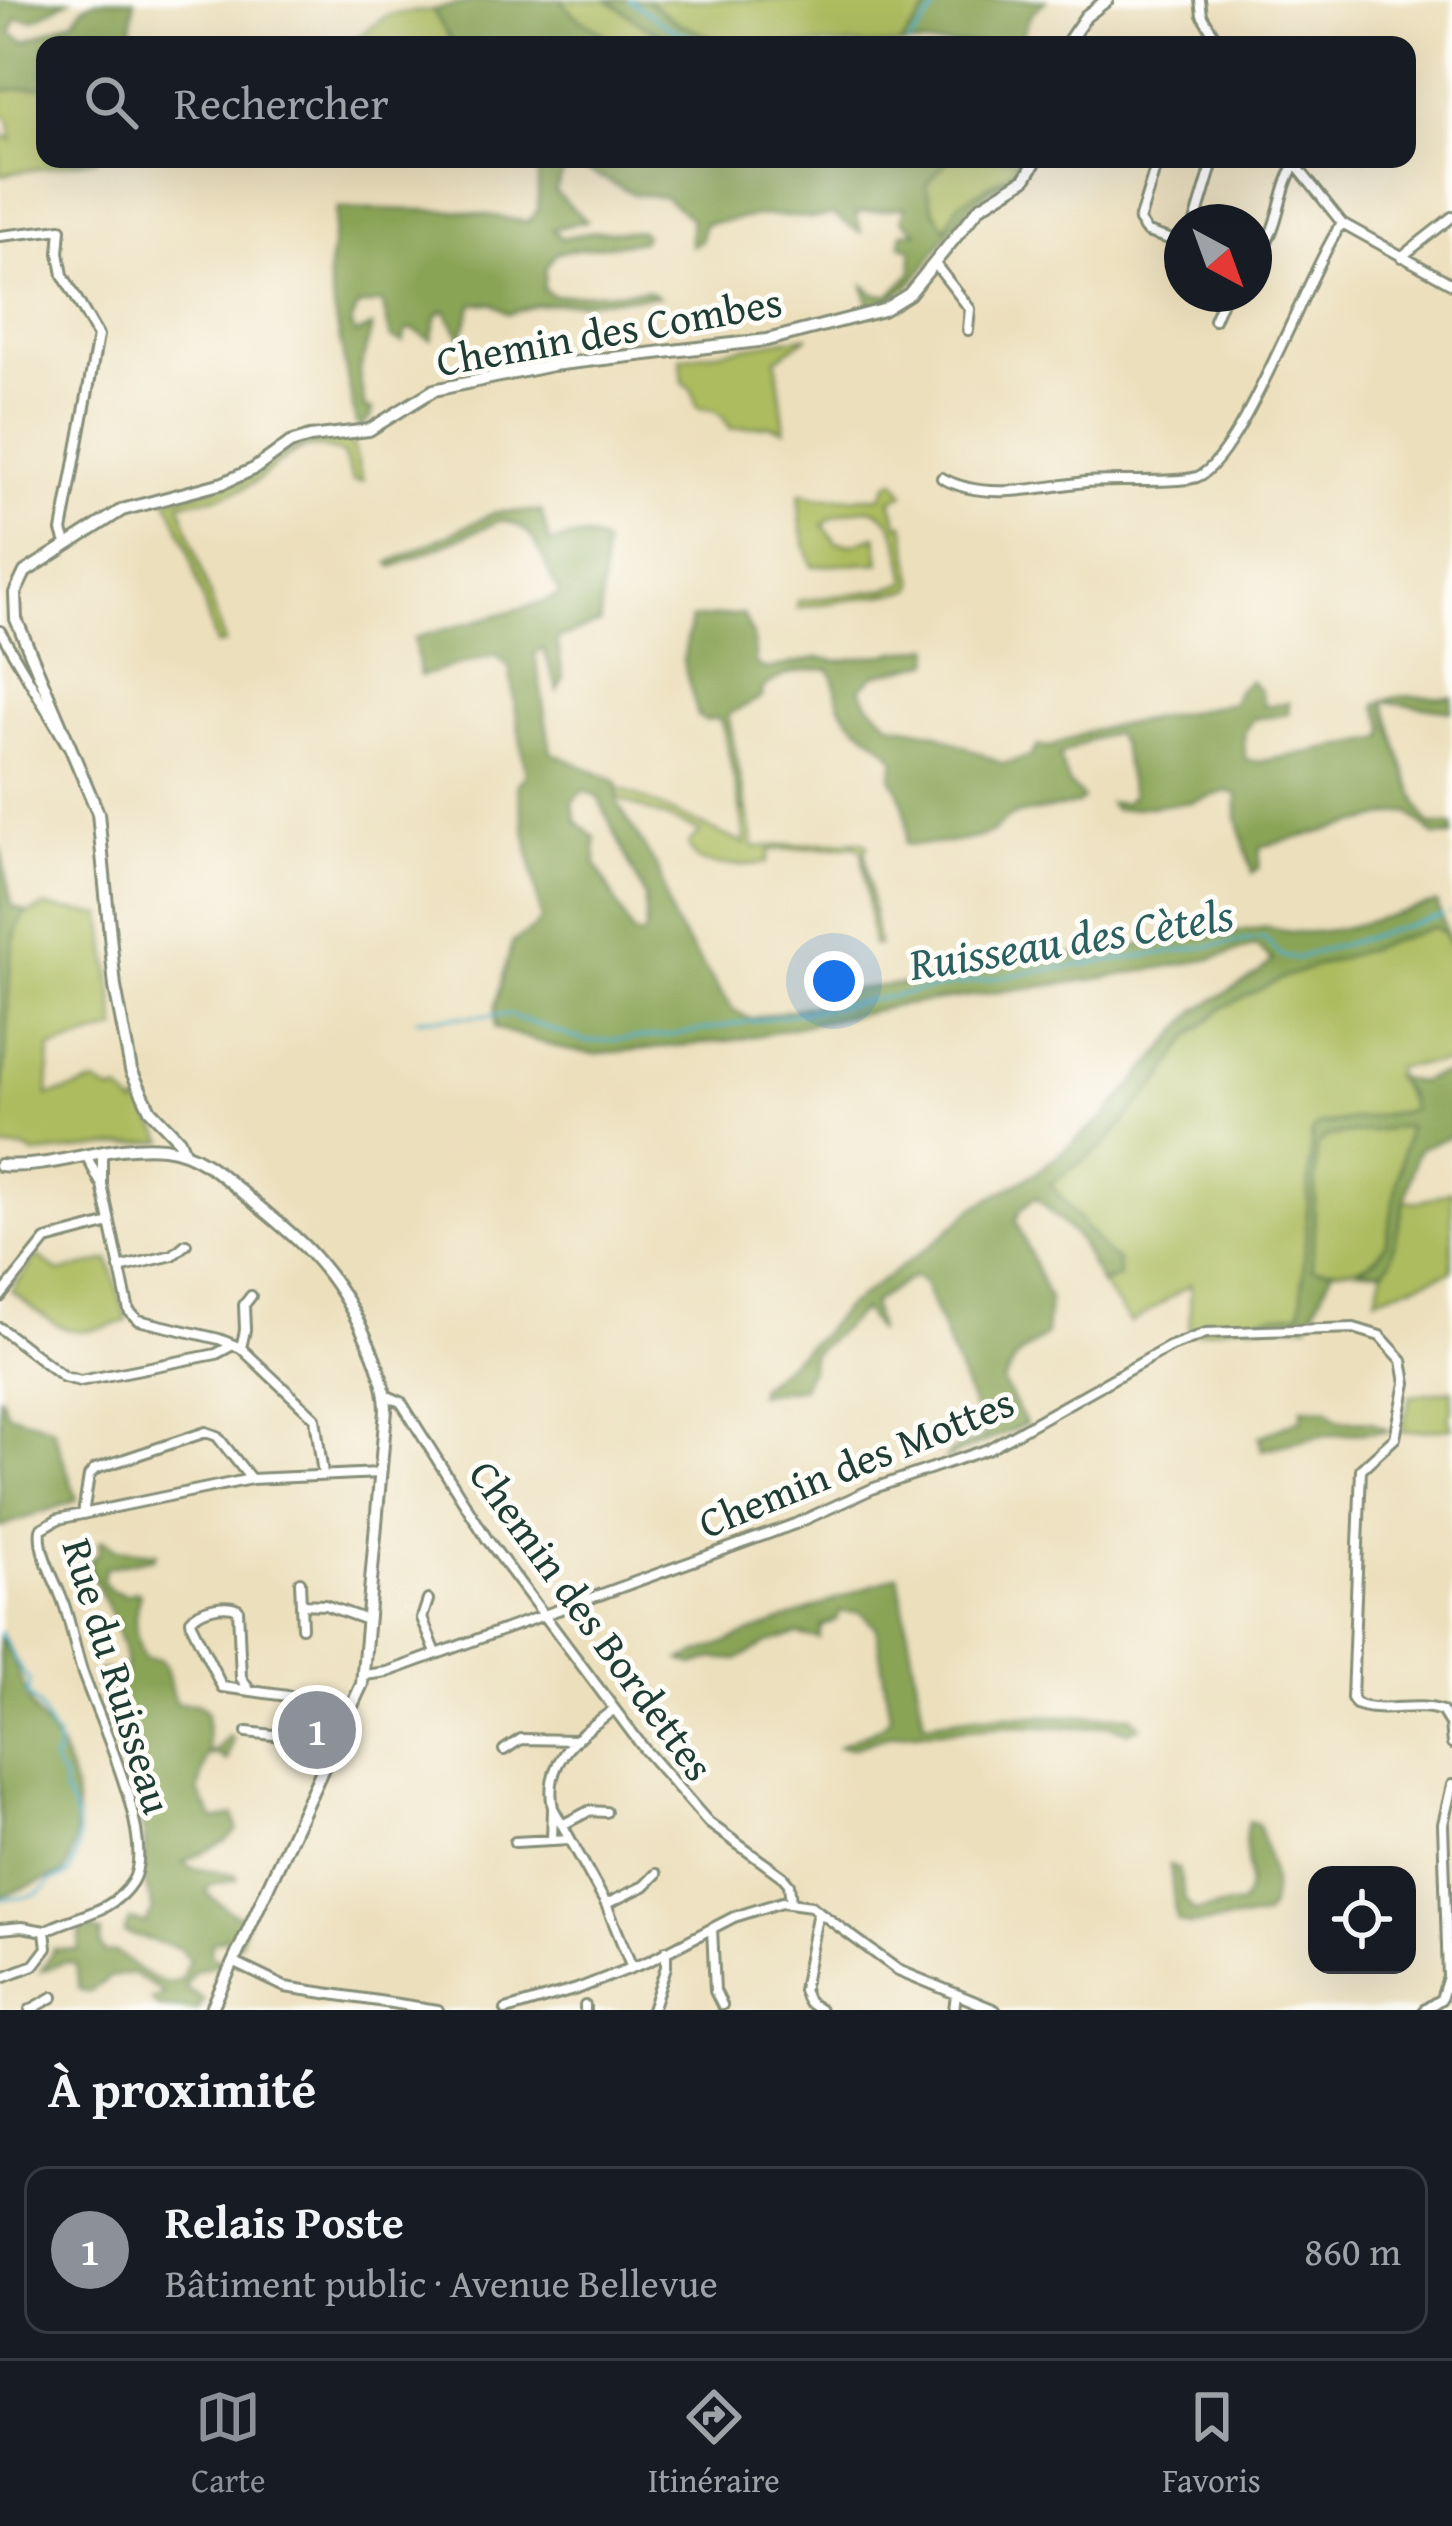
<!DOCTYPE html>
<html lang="fr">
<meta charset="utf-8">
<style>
:root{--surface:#171b24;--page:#242831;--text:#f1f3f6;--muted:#9ea1a6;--line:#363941;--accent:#8c9099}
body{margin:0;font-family:"Gentium Book Plus",serif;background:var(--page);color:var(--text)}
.controls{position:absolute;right:36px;bottom:36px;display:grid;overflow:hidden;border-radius:24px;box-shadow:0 12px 48px #0002}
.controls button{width:108px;height:108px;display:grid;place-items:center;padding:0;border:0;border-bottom:3px solid var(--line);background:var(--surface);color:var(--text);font:60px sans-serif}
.compass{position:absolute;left:1164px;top:204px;width:108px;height:108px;border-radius:50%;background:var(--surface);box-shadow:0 12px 48px #0002;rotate:139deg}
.you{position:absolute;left:834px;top:981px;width:42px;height:42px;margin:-30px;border:9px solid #fff;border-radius:50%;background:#1a73e8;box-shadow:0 0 0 18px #1a73e833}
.badge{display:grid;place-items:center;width:78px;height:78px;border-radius:50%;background:var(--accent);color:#fff;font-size:39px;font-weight:700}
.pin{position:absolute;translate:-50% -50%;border:6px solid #fff;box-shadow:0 3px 12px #0006}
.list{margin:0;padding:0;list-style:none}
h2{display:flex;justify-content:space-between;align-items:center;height:156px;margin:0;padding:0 48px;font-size:51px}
h2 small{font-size:39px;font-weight:400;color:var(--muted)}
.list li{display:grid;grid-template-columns:78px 1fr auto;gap:36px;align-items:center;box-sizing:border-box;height:168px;margin:0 24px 24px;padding:0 24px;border:3px solid var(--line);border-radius:24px}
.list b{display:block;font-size:45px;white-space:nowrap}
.list p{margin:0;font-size:39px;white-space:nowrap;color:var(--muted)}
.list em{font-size:39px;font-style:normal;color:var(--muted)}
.icon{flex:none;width:66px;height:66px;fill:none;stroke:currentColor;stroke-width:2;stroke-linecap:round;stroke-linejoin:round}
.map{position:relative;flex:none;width:1452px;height:2010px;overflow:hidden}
.search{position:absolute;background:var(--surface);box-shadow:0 12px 48px #0002;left:36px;right:36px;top:36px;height:132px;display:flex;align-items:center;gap:30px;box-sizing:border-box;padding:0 42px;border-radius:24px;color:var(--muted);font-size:45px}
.sheet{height:348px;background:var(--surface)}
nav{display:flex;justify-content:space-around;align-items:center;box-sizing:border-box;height:168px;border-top:3px solid var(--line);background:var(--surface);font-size:33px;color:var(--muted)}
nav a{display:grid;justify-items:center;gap:6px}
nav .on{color:var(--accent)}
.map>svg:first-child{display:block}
</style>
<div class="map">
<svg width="1452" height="2010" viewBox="0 0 1452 2010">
<rect width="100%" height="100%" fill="#fdfcf7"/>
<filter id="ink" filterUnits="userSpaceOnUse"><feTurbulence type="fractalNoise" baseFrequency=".00833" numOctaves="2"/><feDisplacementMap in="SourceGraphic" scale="24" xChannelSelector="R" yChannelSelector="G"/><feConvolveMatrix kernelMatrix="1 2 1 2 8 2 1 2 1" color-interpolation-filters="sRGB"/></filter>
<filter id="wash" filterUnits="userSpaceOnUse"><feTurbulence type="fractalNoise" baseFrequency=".004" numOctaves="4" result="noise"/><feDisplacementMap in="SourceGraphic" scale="48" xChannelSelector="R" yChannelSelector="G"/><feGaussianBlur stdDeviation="2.7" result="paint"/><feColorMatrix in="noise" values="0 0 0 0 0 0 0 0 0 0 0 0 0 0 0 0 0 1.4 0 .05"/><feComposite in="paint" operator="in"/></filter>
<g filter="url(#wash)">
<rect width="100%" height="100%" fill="#ecdfbc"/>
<path fill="#adbc5f" stroke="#667c4a" stroke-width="3" d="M 561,0 L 608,0 L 657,35 L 683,45 L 621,45 L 573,14 Z
M 647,0 L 935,0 L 900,45 L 730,45 L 679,24 Z
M 433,10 L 453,45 L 347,45 L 388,15 Z
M 45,86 L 45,159 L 99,159 L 0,175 L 0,133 L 12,140 L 10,121 L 0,113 L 0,91 Z
M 926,159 L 1023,159 L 1011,177 L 975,201 L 939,244 L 900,169 Z
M 809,336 L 776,359 L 785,430 L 769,425 L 731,429 C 722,414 716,409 698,408 L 692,390 L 683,382 L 681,358 Z
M 351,439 L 363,481 L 353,481 L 343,454 C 296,432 282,467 248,486 C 229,497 201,499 180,503 L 225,643 L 216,645 L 187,545 L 167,499 L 243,481 L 286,452 L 309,442 Z
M 896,480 L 904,494 L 891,500 L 898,524 L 904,524 L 915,584 L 912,590 L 797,608 L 798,601 L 886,589 L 907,582 C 902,555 897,501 858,510 C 843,513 833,515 823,525 L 836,542 L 852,544 L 876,536 L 880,563 L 812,566 C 804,542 797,519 800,493 L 820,498 L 881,497 L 888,483 Z
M 617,787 L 745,844 L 741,811 L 747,810 L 754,847 L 861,841 L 868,845 L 865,853 L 878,945 L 873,945 L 862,851 L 856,846 L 770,850 L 767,863 C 752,865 713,867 701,861 C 694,858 691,850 688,844 L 700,833 L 697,830 L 618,799 Z
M 45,907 L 103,915 L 117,1029 L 50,1049 L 48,1096 L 95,1083 L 111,1092 L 119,1091 L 136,1106 L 140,1101 L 165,1141 L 34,1154 L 27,1149 L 0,1148 L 11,930 L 20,916 Z
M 1434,927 L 1445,934 L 1452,951 L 1452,1062 L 1395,1067 C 1395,1082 1408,1095 1412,1110 L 1318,1125 L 1312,1132 L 1301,1312 L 1189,1334 L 1191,1284 L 1131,1323 L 1101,1284 L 1119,1277 L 1118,1261 L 1107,1254 L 1050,1184 L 1103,1147 L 1163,1077 L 1189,1037 L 1224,1007 L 1287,976 Z
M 1408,1126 L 1386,1243 C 1369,1274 1344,1269 1312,1269 L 1317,1144 L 1328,1137 Z
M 1452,1191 L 1452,1271 L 1376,1298 L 1383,1270 L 1390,1262 L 1403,1201 L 1419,1202 Z
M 37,1256 L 59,1272 L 109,1260 L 127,1321 C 62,1341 63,1329 11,1291 Z
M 1452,1390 L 1452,1411 L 1448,1416 L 1452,1428 L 1402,1432 L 1410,1396 Z"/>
<path fill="#8aa456" stroke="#547045" stroke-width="3" fill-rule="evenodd" d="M 0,0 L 69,0 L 33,20 L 16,18 L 11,33 L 25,41 L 74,20 L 83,7 L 96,0 L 134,0 L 130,45 L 45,45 L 45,86 L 0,91 Z
M 477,0 L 561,0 L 573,14 L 621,45 L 453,45 L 433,10 Z
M 608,0 L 647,0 L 679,24 L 730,45 C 668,45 657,35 608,0 Z
M 935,0 L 1046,0 L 1031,14 L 1018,45 L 900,45 Z
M 538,159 L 949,159 L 926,185 L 933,209 L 945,228 L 959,203 L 1010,173 L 1017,159 L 1023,159 C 1014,181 990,187 974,202 C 932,240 930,287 870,308 L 864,285 L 875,294 L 890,295 L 912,273 L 912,250 L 901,245 L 902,233 L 917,232 L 902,220 L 905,207 L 856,213 L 861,233 L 833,215 L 813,218 L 765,215 L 704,224 L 701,241 L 691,246 L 691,218 L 664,197 L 634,194 L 568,161 L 555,192 L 587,221 L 553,229 L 561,239 L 590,232 L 641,231 L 645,235 L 642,241 L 557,252 L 546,268 L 543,289 L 553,296 L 647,290 L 657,296 L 537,305 L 508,314 L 492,303 L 473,304 L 461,338 L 445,310 L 437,315 L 431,340 L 413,329 L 406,331 L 403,342 L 391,338 L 382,302 L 358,306 L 351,324 L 355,334 L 372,327 L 359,373 L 365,408 L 372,409 L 370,418 L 361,428 L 356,423 L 328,277 L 337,208 L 462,211 L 528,222 L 538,210 Z
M 541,511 L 550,544 C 567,537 588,532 604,544 L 600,623 L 557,639 L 563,678 L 558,690 L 543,648 L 535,654 L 551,752 L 617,782 L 618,804 L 658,869 L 673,921 L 732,1009 L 750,1019 L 833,1001 L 846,990 L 912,983 L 971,958 L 1043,959 L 1268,927 C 1319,945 1384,914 1437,903 L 1452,951 L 1445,934 L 1434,927 L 1287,976 L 1224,1007 L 1189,1037 L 1163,1077 L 1103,1147 L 1050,1184 L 1107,1254 L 1118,1261 L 1119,1277 L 1101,1284 L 1078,1239 L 1036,1197 L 1020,1210 L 1016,1221 L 1049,1299 L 1046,1335 L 1016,1358 L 1003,1383 L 1026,1424 L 944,1460 L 952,1451 L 985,1436 L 924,1284 L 914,1276 L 872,1303 L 878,1332 L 863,1310 L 812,1355 L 811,1369 L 801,1388 L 758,1394 L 759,1387 L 821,1335 L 843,1309 L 935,1242 L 975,1207 L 1037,1172 L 1105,1117 L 1197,1010 L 1259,973 L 1273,960 L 1256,946 L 1211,959 L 1096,979 L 895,1006 L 736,1040 L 596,1054 L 566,1050 L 495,1028 L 495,1007 L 512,943 L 533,929 L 541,919 L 517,784 L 526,775 L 509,666 L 495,655 L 420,676 L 414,638 L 547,601 L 560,593 C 540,564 542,527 501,520 L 393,567 L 389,563 L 496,512 ZM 584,790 L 598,797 L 645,897 L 646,930 L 641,937 L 632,933 L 596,864 L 595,837 L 577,822 L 572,802 Z
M 743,614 L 753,637 L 756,665 L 767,669 L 818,658 L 838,661 L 932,647 L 931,662 L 875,675 L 860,688 L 868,703 L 891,724 L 935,733 L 1003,764 L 1031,756 L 1037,746 L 1050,747 L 1093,730 L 1233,703 L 1239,689 L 1250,680 L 1260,690 L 1264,706 L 1289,702 L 1288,714 L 1252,719 L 1244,733 L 1245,759 L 1258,762 L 1384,738 L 1385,727 L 1376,705 C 1400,690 1426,699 1452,697 L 1451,711 L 1383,701 C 1392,728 1414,807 1430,825 L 1452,825 L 1452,836 L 1434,836 L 1409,812 L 1399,813 L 1260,847 L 1259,868 L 1252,873 L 1237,818 L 1237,794 L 1227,791 L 1193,802 L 1114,810 L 1109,803 L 1124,803 L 1132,796 L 1122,746 L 1114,733 L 1089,740 L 1059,756 L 1069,784 L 1084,798 L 1078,804 L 1015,815 C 1003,819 1002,826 992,832 C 975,842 925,846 905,844 C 911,825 903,794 891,778 L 895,760 C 879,736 853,730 840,705 C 834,693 838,681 829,669 C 803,669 784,672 763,688 L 762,697 L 728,715 L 747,810 L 741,811 L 722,723 L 717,718 L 705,721 L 698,716 L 683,661 L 691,619 Z
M 0,847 L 11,901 L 13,907 L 27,912 C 0,937 14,1047 0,1091 Z
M 1440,1074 L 1452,1076 L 1452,1136 L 1422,1147 L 1416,1155 L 1390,1262 L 1383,1270 L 1358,1270 L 1377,1258 L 1386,1243 L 1408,1126 L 1327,1137 L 1317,1145 L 1312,1268 L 1333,1269 L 1308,1324 L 1250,1324 L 1260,1317 L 1301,1312 L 1312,1132 L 1318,1125 L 1412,1110 L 1409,1095 L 1395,1077 L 1418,1082 Z
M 0,1395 L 8,1413 L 53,1428 L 77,1500 L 0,1527 Z
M 1302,1408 L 1327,1409 L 1338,1420 L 1371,1422 L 1389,1431 L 1321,1436 L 1262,1450 L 1259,1437 L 1302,1418 Z
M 103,1540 L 116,1549 L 156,1553 L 154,1558 L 105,1568 L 103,1582 L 110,1590 L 127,1595 L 136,1591 L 140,1594 C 132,1617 134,1636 144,1658 L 160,1660 C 172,1672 167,1688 176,1703 L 198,1704 L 207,1711 L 208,1752 L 215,1751 L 229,1735 L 233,1738 L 227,1761 L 217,1754 L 207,1756 L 198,1791 L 214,1820 L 234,1815 L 237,1830 L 226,1841 L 183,1862 L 192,1868 L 235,1874 L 237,1879 L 211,1884 L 206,1893 L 235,1915 L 246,1915 L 247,1920 L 239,1944 L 226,1937 L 212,1942 L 211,1956 L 224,1962 L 195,1971 L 186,1983 L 186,1988 L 204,2000 L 198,2010 L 158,2007 L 151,2000 L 164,1993 L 132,1973 L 110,1977 L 89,1992 L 79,1989 L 76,1964 L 65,1962 L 41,1971 L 54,1949 L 79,1950 L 81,1925 L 101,1933 L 100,1945 L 105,1953 L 116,1952 C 134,1964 159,1991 181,1980 L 189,1960 L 179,1948 L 124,1933 L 129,1920 L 146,1923 L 153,1910 L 144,1880 L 145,1841 L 137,1799 L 94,1674 L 103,1670 L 123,1676 C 134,1652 101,1595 90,1571 L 90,1560 L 99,1553 L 99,1543 Z
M 898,1575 L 924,1723 L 976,1716 L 1132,1716 L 1140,1726 L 1129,1732 L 1109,1725 L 1085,1728 L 1008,1726 L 890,1735 L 852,1748 L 839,1747 C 855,1735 879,1733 890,1717 L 876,1627 L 860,1612 L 839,1612 L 836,1620 L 821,1626 L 819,1638 L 797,1634 L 767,1643 L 737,1660 L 714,1658 L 694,1665 L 681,1660 Z
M 0,1638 C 20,1665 19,1680 32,1707 C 38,1721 53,1731 59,1745 C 79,1788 84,1830 64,1873 L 0,1897 Z
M 1249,1821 L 1258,1824 C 1266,1852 1284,1893 1264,1917 L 1189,1925 L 1176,1920 L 1170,1865 L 1179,1870 L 1185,1900 L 1194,1911 L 1241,1904 C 1260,1876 1237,1849 1249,1821 Z"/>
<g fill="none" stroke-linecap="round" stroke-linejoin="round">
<path stroke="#48aec7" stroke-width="3" d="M 629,0 L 672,29 L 710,45
M 908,45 L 943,0
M 1450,913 L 1452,913
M 417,1019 L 509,1015 L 587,1042 L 674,1035 L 1005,976 L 1264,938 L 1282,956 L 1294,959 L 1442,915
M 0,1632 C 10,1648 17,1668 30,1681 L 27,1695 C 46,1707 44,1728 58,1738 L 57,1757 L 52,1760 L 64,1780 L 63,1792 C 82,1820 83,1843 68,1875 L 50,1881 C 41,1899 18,1898 0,1899"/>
</g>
</g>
<g filter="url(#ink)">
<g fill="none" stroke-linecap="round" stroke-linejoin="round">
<defs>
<path id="street" d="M 1200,0 L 1202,15 L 1220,45
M 1291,159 L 1342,223 L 1452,284
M 1195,222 L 1214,159
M 0,236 L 61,229 L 59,253 L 63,275 L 98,336 L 62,531 L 66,543
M 1182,243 L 1147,232 L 1139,221 L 1154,172 L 1162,161 L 1203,159
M 1254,256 C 1280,238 1277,191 1295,165
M 1401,257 L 1452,217
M 935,264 L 970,309 L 968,330
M 1214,320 L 1225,294
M 942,478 C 985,502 1040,487 1086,482 C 1115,479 1174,484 1197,477 C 1240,462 1310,268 1342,223
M 0,631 L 66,743
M 102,1153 L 102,1185 L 129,1311 L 138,1320 L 219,1339 L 241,1348 L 315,1418 L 323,1474
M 87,1157 L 100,1182
M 119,1268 L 173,1255 L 186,1244
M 0,1297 L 46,1240 L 110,1223
M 0,1328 L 64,1377 L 80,1381 L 216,1354 L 231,1346
M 241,1348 L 245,1330 L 244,1305 L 251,1296
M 385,1395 L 401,1402 L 487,1539 L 645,1750 L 709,1823 L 783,1877 L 789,1884 L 791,1903
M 83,1514 L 89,1476 L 95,1469 L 206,1432 L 217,1436 L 251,1479
M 300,1582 L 302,1627
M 428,1600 L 422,1618 L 436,1653
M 301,1604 L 325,1605 L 367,1620
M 365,1675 L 387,1672 L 795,1524 L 874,1488 L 988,1449 L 1169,1347 L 1206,1333 L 1354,1328 L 1380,1336 L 1402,1360 L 1406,1383 L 1395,1438 L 1361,1469 L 1352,1698 L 1356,1704 C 1384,1715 1414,1701 1442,1711 L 1450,1724 L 1452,1744
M 248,1688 L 241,1678 L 238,1609 C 225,1603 200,1608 191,1620 L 192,1626 L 222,1687 L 353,1705
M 613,1710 C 578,1737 543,1759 553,1808 L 606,1904 L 631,1965
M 247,1732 L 335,1742
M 504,1750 L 521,1739 L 576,1740
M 562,1825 L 589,1811 L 606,1812
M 552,1840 L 553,1810
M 515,1842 L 570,1839
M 606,1904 L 644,1886 L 656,1874
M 818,1911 L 803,1990 L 808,2002 L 820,2010
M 712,1928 L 715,1991 L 722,2005
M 0,1929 L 22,1927 L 45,1931 L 47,1948 L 34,1965 L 0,1978
M 45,1931 C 75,1915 112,1914 132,1882 C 158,1841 97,1715 82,1671 C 74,1647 71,1622 62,1599 C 54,1577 38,1553 41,1529 L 58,1519 L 251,1479 L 380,1473
M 235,1963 L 285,1987 L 438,2010
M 30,2010 L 53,1997
M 506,2010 L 577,1989 L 649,1961 L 734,1917 L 782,1902 L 811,1906 L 898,1970 L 995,2010
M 585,2010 L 585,2006
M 652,2010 L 666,1967 L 666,1951
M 954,2010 L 956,1994
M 1424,2010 L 1441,1999 L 1448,1977 L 1443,1824 L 1452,1785"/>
<path id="secondary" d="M 1066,45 L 1086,16 L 1107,0
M 184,1152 L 179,1140 L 150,1110 L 131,1070 L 115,987 L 98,813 L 16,619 L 15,593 L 25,572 L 122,510 L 223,483 L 254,469 L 290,443 L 310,437 L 369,430 L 434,390 L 552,365 L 767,340 L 883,310 L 909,294 L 980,207 L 1025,179 L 1037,159
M 0,1165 C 56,1170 109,1142 164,1148 C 199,1152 225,1178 250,1199 C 273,1219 299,1238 318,1261 C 347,1294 386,1366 386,1410 L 362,1684 L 211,2010"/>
</defs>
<use href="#street" stroke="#868e78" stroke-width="14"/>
<use href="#secondary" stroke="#868e78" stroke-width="16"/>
<use href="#street" stroke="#fff" stroke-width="8"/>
<use href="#secondary" stroke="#fff" stroke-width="10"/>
</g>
</g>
<g text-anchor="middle" stroke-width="10" stroke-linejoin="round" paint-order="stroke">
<g font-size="42" fill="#1f3d34" stroke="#fdfcf7">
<text transform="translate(609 331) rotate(-10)" y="15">Chemin des Combes</text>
<text transform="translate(856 1462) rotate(-22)" y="15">Chemin des Mottes</text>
<text transform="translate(592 1620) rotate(54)" y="15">Chemin des Bordettes</text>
<text transform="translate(118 1676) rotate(73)" y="15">Rue du Ruisseau</text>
</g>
<g font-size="45" font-style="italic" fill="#2b5f60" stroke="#fdfcf7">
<text transform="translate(1071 939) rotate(-9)" y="16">Ruisseau des Cètels</text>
</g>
</g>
</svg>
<div class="controls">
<button><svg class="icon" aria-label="locate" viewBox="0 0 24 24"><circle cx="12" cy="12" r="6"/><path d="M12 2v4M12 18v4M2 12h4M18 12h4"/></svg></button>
</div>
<svg class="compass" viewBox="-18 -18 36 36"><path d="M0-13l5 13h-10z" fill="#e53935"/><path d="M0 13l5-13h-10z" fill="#9ea1a6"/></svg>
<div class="you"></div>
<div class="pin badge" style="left:317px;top:1730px">1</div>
<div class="search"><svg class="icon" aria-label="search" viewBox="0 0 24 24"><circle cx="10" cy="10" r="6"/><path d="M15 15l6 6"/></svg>Rechercher</div>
</div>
<section class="sheet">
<h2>À proximité<small></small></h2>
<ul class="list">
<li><span class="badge">1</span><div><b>Relais Poste</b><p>Bâtiment public · Avenue Bellevue</p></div><em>860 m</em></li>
</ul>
</section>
<nav>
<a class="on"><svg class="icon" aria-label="map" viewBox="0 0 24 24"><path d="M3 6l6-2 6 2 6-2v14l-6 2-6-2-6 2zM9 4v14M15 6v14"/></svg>Carte</a>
<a><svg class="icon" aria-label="directions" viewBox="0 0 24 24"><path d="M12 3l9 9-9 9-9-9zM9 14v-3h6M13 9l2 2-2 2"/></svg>Itinéraire</a>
<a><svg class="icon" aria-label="saved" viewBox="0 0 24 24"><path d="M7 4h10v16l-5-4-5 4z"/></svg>Favoris</a>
</nav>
